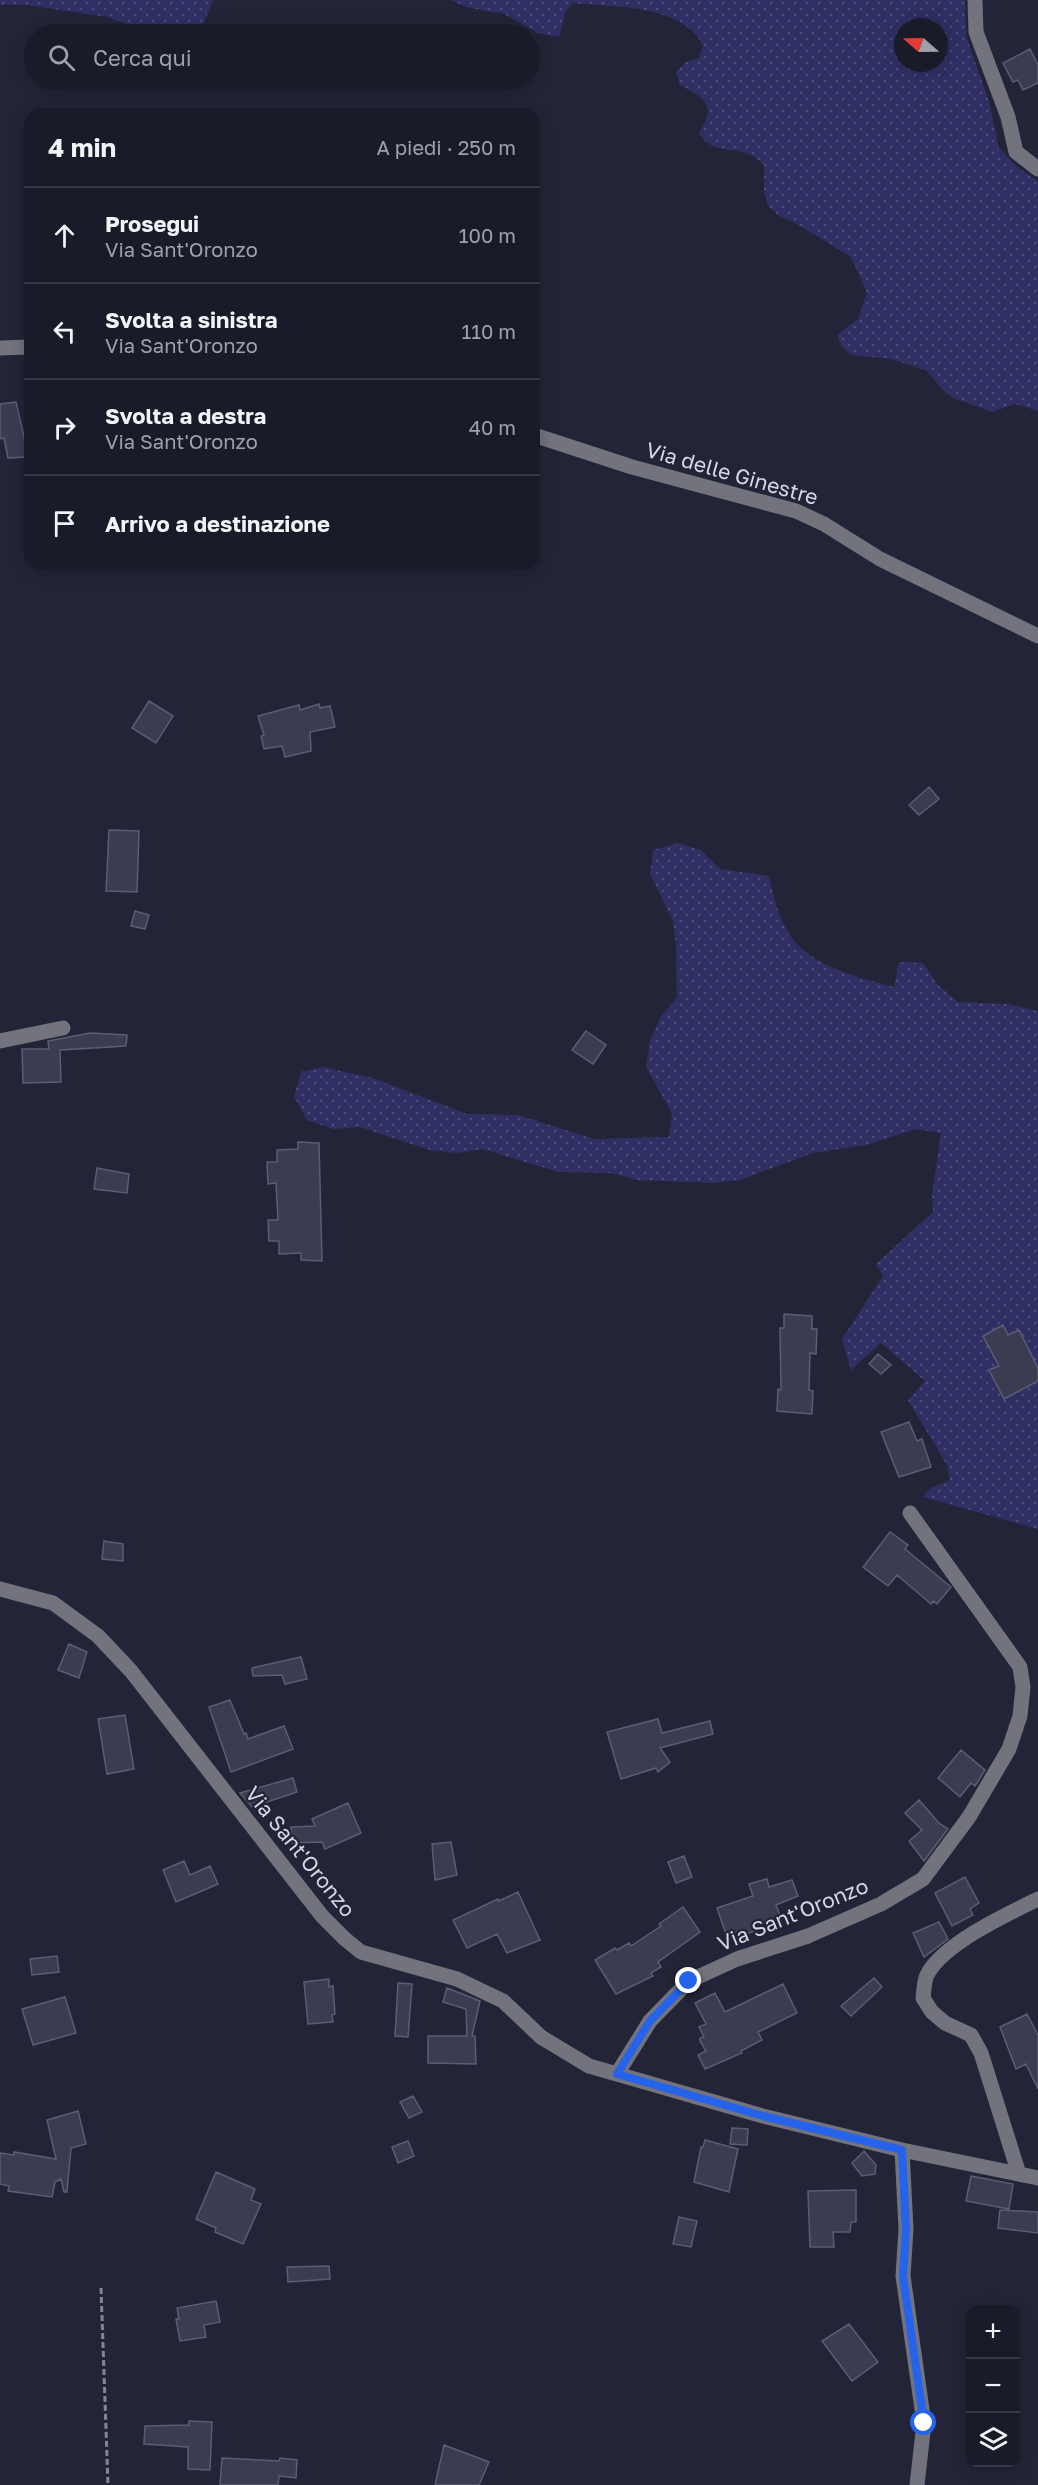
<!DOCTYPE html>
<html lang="it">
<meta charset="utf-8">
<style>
:root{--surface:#1a1b29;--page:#232431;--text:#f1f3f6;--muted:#9fa1a8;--line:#383946}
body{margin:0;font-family:"Golos Text",sans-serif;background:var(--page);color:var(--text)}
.controls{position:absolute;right:18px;bottom:18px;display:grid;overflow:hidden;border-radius:12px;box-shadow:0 3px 15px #0003}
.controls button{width:54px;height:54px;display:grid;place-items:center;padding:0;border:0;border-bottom:2px solid var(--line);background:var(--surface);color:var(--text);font:30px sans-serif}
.compass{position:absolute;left:894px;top:18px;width:54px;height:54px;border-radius:50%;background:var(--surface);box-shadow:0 3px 15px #0003;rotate:290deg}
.stop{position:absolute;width:18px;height:18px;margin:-14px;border:4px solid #2563eb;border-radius:50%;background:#fff}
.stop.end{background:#2563eb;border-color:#fff;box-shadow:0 2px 6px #0008}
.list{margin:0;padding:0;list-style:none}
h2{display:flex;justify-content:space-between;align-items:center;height:78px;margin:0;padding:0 24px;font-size:26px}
h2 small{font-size:20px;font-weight:400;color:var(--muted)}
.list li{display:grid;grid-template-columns:39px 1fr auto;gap:18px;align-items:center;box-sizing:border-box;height:96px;padding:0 24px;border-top:2px solid var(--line)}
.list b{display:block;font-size:22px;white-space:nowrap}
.list p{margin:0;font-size:20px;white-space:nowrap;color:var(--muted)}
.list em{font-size:20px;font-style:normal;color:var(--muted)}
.icon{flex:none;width:33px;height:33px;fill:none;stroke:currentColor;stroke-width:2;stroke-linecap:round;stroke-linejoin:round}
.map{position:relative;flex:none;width:1038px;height:2485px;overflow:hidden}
.search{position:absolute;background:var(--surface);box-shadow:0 3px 15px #0003;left:24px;top:24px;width:516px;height:66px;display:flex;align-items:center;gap:15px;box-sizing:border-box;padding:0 21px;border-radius:33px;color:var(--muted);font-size:22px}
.panel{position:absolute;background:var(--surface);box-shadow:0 3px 15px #0003;left:24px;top:108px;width:516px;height:462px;border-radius:18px}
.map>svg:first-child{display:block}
</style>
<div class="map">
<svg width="1038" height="2485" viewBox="0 0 1038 2485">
<defs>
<pattern id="grass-dots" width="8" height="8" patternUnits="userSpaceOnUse" patternTransform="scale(1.5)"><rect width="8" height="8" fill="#2f2f64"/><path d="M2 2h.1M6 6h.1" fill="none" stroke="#4c4c7a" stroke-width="1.8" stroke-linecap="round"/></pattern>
</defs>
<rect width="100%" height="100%" fill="#232437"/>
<path fill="url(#grass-dots)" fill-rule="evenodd" d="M 0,0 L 213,0 L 203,25 L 193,34 L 152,34 L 108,17 L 27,5 L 0,5 Z
M 451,0 L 965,0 L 966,36 L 989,102 L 999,148 L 1017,167 L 1038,181 L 1038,411 L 1015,404 L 992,412 L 953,398 L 943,390 L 926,370 L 890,359 L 852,355 L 842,347 L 837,335 L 858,319 L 867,293 L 851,257 L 802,227 L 778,215 L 768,206 L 764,192 L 764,165 C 739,139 716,161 699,133 C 717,105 705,98 680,85 L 676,72 L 686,62 L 699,58 L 703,45 C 682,4 613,7 572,3 L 565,13 L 559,37 L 538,33 L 504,14 L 466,7 ZM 903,27 L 939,27 L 939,63 L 903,63 Z
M 678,843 L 701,850 L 720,869 L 769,876 C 773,892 776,911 784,925 C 804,966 854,976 894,987 L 899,962 L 923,963 L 938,985 L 958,1002 L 1008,1004 L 1038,1011 L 1038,1529 L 923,1497 L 931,1488 L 950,1480 L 947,1465 L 908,1400 L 925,1381 L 881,1343 L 851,1370 L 842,1339 L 883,1276 L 876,1264 L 933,1212 L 932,1195 L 941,1133 L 916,1129 L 866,1145 L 813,1153 L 740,1180 L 715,1183 L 637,1180 L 611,1173 L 558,1172 L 483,1149 L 457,1153 L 430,1150 L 360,1127 L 333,1129 L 307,1120 L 294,1096 L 301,1072 L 324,1067 L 349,1073 L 373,1078 L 467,1114 L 518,1115 L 594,1139 L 669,1137 L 672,1113 L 646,1067 L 650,1041 L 661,1016 L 677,998 L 676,946 L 673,921 L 650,874 L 653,850 Z"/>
<path fill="#3b3c51" stroke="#5b5d73" stroke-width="1.5" d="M 1030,49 L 1038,65 L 1038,83 L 1023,90 L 1018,80 L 1013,82 L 1003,63 Z
M 16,402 L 27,450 L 25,450 L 26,457 L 8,458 L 4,438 L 0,439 L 0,404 Z
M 149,701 L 173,716 L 156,743 L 132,728 Z
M 319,704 L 320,708 L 330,706 L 335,727 L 310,732 L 311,751 L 285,757 L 282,746 L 264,749 L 261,736 L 264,735 L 258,716 L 299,705 L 300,710 Z
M 929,787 L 939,799 L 919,815 L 909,805 Z
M 109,830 L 139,831 L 137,892 L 106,891 Z
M 135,911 L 149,915 L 145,929 L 131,926 Z
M 586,1031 L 606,1045 L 593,1064 L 572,1050 Z
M 90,1033 L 127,1035 L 126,1046 L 60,1050 L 61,1082 L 23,1083 L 22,1049 L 49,1049 L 48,1041 Z
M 298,1142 L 319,1143 L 322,1261 L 301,1260 L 301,1253 L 279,1254 L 279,1241 L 269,1241 L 268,1220 L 278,1220 L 276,1183 L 268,1184 L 267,1162 L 277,1162 L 277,1150 L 298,1149 Z
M 97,1168 L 129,1174 L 127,1193 L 94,1189 Z
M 784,1314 L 812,1316 L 812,1329 L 817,1329 L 816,1354 L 810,1353 L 809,1390 L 813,1391 L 812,1414 L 777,1411 L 778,1389 L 781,1390 L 780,1328 L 784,1328 Z
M 1003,1325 L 1008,1335 L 1019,1330 L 1038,1368 L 1038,1381 L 1004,1399 L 989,1370 L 999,1366 L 983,1336 Z
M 878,1354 L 891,1365 L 881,1374 L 869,1364 Z
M 909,1422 L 917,1441 L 922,1439 L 931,1467 L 899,1477 L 881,1432 Z
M 890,1532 L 908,1545 L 905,1549 L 951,1587 L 937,1604 L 933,1601 L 931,1604 L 897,1575 L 888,1586 L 863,1567 Z
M 104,1541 L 123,1544 L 123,1561 L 102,1559 Z
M 69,1644 L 87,1652 L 79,1678 L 58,1670 Z
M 301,1657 L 307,1679 L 285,1684 L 282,1675 L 253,1676 L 252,1668 Z
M 230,1700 L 244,1734 L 246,1733 L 248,1739 L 284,1726 L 293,1749 L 231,1772 L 209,1707 Z
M 125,1715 L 134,1769 L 107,1774 L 98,1719 Z
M 658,1719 L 662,1733 L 710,1721 L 713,1734 L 660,1748 L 670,1762 L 658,1772 L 656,1768 L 621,1779 L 607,1732 Z
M 961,1750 L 985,1770 L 975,1786 L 971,1783 L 960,1797 L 938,1778 Z
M 293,1778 L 297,1792 L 252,1807 L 240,1793 Z
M 919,1800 L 939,1823 L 948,1829 L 924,1861 L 909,1841 L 922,1830 L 905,1813 Z
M 348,1803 L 361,1833 L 325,1849 L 322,1842 L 292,1843 L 291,1827 L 315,1826 L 312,1819 Z
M 451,1842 L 457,1875 L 435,1880 L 432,1844 Z
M 684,1856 L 692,1877 L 676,1883 L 668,1862 Z
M 184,1861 L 190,1875 L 210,1866 L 218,1884 L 176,1902 L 163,1870 Z
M 965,1877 L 979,1903 L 970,1909 L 973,1915 L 952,1926 L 935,1893 Z
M 767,1879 L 769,1887 L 792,1880 L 798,1896 L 776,1905 L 781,1918 L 754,1927 L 755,1931 L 728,1940 L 717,1908 L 753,1896 L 749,1884 Z
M 518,1892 L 540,1940 L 507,1953 L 497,1934 L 467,1948 L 453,1920 L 498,1899 L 499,1901 Z
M 683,1907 L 700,1932 L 658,1962 L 661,1967 L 651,1973 L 653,1976 L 616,1994 L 595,1960 L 615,1948 L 617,1950 L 629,1943 L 631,1946 L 661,1926 L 659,1924 Z
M 939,1922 L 948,1939 L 924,1957 L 913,1933 Z
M 57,1956 L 59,1972 L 32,1975 L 30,1959 Z
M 874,1978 L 882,1987 L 851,2016 L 841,2006 Z
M 329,1979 L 329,1987 L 333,1986 L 335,2014 L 332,2015 L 333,2022 L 308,2024 L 304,1982 Z
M 398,1983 L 412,1984 L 408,2037 L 395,2036 Z
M 783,1984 L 797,2013 L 758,2032 L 762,2040 L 741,2051 L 742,2053 L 705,2069 L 698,2055 L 706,2051 L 700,2041 L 700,2038 L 704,2037 L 699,2027 L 706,2024 L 695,2003 L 715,1993 L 725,2012 Z
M 447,1988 L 480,2001 L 472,2036 L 475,2036 L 476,2064 L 428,2063 L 428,2036 L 467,2036 L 466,2009 L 443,2002 Z
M 65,1997 L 76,2033 L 33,2045 L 22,2009 Z
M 1027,2014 L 1038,2035 L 1038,2089 L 1026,2064 L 1016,2069 L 1000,2027 Z
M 413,2096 L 422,2112 L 409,2118 L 400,2102 Z
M 78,2111 L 86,2144 L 71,2148 L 67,2192 L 64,2192 L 61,2179 L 55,2182 L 52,2197 L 8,2191 L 9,2186 L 0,2184 L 0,2153 L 14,2155 L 14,2152 L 56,2159 L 47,2120 Z
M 732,2128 L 748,2129 L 747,2145 L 730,2144 Z
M 705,2140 L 738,2149 L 729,2192 L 694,2182 L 701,2147 L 703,2147 Z
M 408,2141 L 414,2156 L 398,2163 L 392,2147 Z
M 864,2151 L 876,2165 L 875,2174 L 862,2176 L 852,2163 Z
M 216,2172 L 255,2189 L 251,2200 L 261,2204 L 243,2244 L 215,2232 L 216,2228 L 196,2219 Z
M 971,2176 L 1013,2184 L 1009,2209 L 966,2201 Z
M 856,2190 L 856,2222 L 851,2222 L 850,2232 L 833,2232 L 834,2247 L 810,2247 L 808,2191 Z
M 1000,2210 L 1038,2212 L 1038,2233 L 998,2228 Z
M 679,2217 L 697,2221 L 691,2247 L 673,2244 Z
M 329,2266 L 330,2279 L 288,2282 L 287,2267 Z
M 216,2301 L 220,2322 L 204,2325 L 206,2337 L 180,2341 L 176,2319 L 179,2319 L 177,2308 Z
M 849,2324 L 878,2362 L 852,2381 L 822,2341 Z
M 189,2421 L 212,2422 L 210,2470 L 188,2469 L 188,2447 L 144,2444 L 145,2426 L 189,2425 Z
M 444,2445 L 489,2462 L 479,2485 L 435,2485 Z
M 222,2458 L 279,2461 L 280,2458 L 297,2460 L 296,2478 L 279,2476 L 278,2485 L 220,2485 Z"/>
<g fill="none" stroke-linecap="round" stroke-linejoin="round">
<path stroke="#848595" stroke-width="3" stroke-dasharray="6 3" stroke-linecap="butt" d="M 101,2288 L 108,2485"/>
<path stroke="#72737d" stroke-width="15" d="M 975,0 L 976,32 L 1008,117 L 1016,152 L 1038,169
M 0,348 L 30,347
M 534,435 L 632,467 L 796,511 L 824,524 L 880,559 L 1038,636
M 0,1041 L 63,1028
M 0,1589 L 53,1603 L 98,1636 L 131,1671 L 322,1916 L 345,1939 L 361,1952 L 457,1979 L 503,2001 L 541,2037 L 589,2066 L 763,2116 L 902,2150 L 1038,2178
M 617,2074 L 650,2021 L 689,1981 L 737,1959 L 808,1936 L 881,1904 L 923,1879 L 969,1817 L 1009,1749 L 1020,1716 L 1023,1687 L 1020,1667 L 910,1513
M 902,2150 L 906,2229 L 903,2276 L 924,2423 L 917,2485
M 1019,2174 L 981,2053 L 971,2035 L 945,2023 L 932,2012 L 923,1998 C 924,1991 924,1981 927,1975 C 943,1944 1007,1914 1038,1899"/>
</g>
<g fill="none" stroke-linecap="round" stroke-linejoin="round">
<path stroke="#2563eb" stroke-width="8" d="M 689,1981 L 650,2021 L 617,2074 L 763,2116 L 902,2150 L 906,2229 L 903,2276 L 924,2423"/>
</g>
<g text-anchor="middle" stroke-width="4.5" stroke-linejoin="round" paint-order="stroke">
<g font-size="21" fill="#d6d8e5" stroke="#232437">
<text transform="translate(732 474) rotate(16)" y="7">Via delle Ginestre</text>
<text transform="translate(300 1852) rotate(51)" y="7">Via Sant'Oronzo</text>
<text transform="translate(793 1915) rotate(-22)" y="7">Via Sant'Oronzo</text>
</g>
</g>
</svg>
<div class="controls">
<button>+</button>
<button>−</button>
<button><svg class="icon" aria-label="layers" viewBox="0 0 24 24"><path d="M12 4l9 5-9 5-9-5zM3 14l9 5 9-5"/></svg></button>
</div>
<svg class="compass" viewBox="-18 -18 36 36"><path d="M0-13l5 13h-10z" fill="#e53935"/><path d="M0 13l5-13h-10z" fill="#9fa1a8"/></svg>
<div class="stop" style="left:924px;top:2423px"></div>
<div class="stop end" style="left:689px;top:1981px"></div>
<div class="search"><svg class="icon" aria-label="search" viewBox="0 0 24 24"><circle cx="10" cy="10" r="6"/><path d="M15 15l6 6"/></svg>Cerca qui</div>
<section class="panel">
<h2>4 min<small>A piedi · 250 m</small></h2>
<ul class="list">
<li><svg class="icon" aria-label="ahead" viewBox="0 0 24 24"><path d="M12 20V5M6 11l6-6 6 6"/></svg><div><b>Prosegui</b><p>Via Sant'Oronzo</p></div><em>100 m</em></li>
<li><svg class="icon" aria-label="left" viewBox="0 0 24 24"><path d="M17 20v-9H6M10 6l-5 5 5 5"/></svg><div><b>Svolta a sinistra</b><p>Via Sant'Oronzo</p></div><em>110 m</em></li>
<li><svg class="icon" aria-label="right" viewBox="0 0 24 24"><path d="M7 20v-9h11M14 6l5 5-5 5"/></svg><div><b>Svolta a destra</b><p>Via Sant'Oronzo</p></div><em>40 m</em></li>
<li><svg class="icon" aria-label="arrive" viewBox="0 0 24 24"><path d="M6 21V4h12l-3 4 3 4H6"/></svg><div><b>Arrivo a destinazione</b></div></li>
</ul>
</section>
</div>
